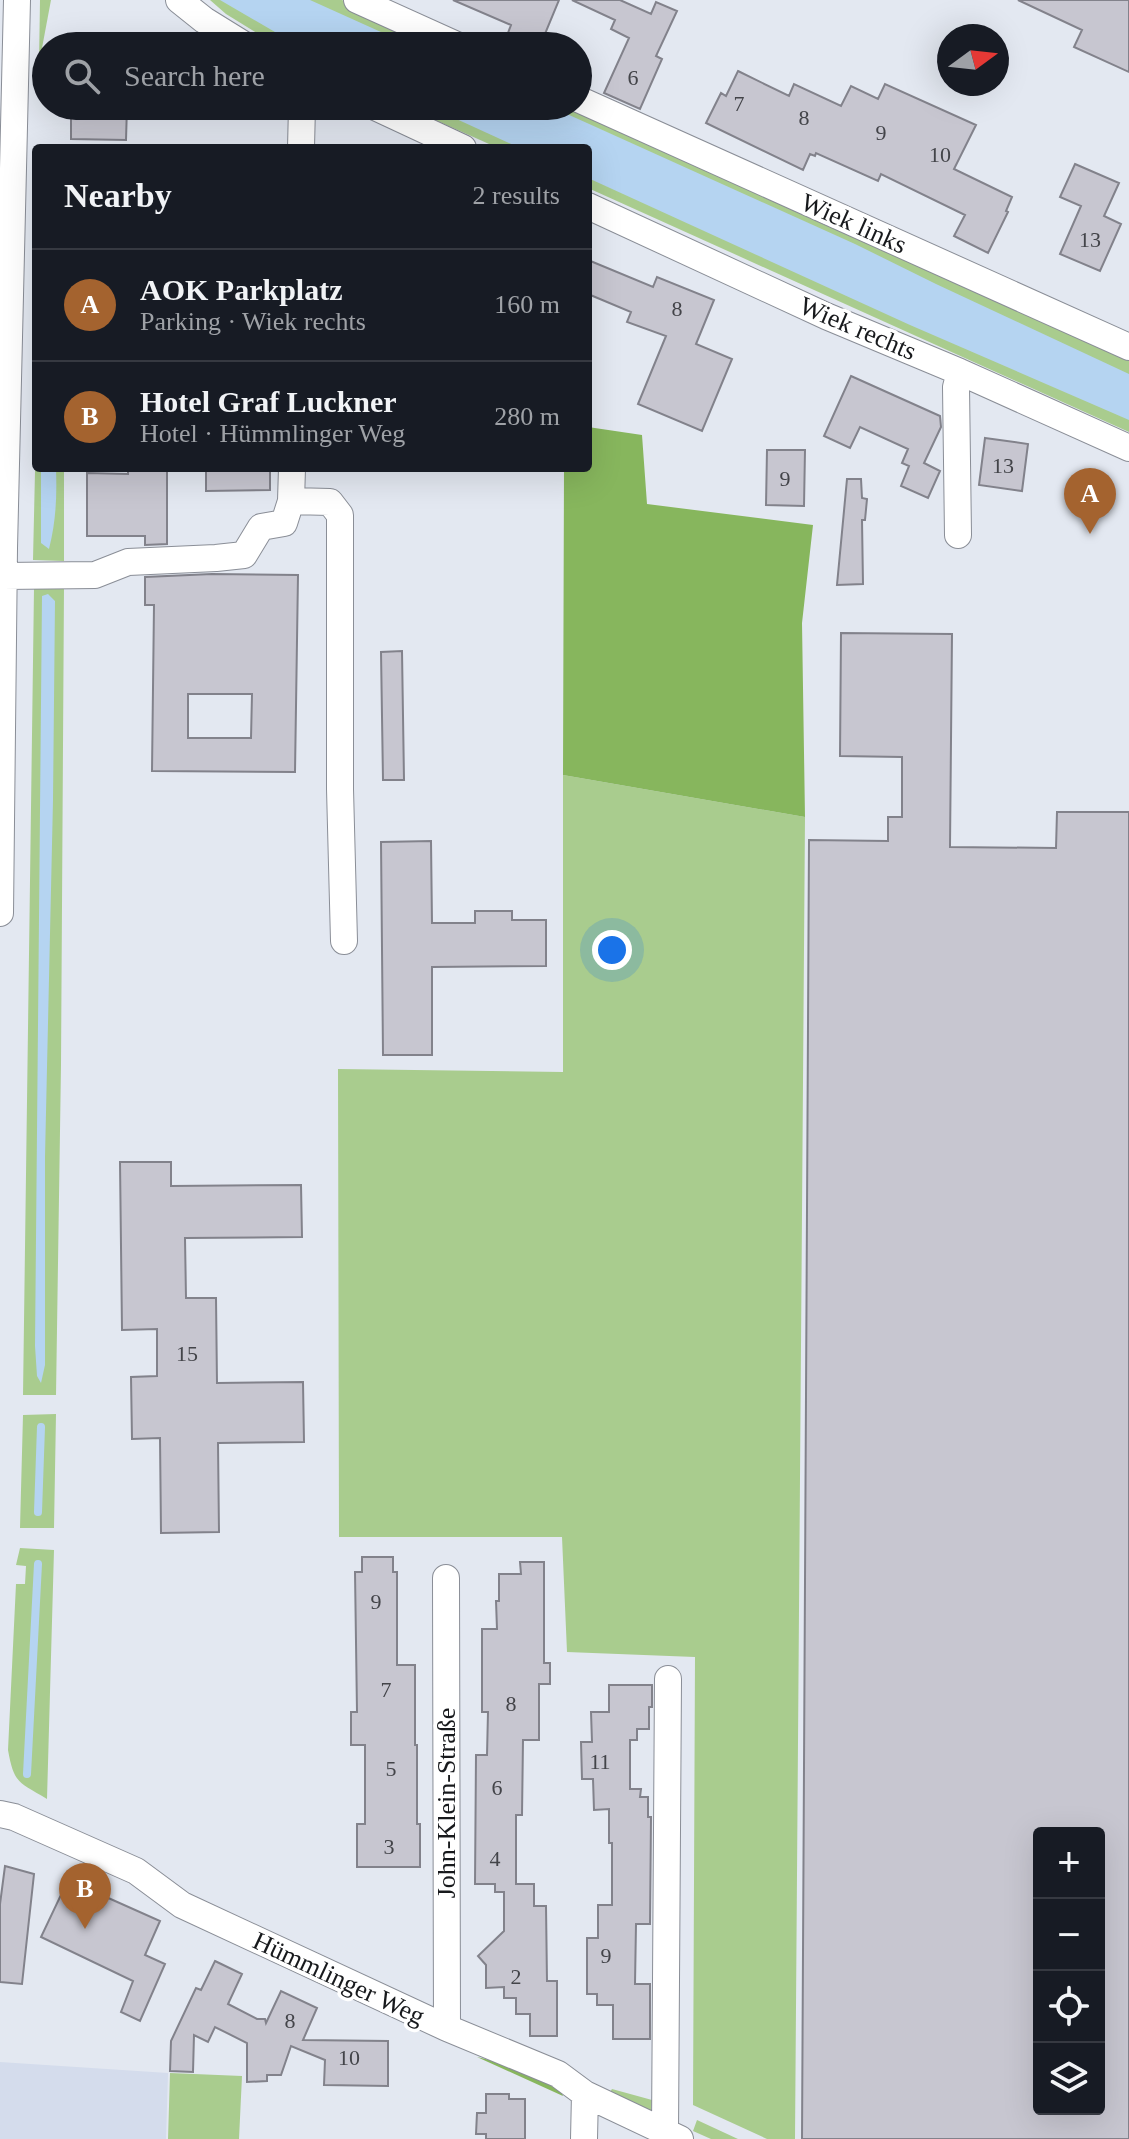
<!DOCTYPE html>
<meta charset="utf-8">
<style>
:root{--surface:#171b24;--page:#20242c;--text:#f1f3f6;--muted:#9ea1a6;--line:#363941;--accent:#a4632f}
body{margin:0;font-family:"Times New Roman",serif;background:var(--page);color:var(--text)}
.controls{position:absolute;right:24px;bottom:24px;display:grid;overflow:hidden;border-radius:8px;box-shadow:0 8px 32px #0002}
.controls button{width:72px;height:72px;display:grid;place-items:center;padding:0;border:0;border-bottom:2px solid var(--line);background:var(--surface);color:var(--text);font:40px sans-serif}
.compass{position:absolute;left:937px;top:24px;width:72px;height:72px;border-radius:50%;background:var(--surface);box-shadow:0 8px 32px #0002;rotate:75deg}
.you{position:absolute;left:612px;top:950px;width:28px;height:28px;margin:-20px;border:6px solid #fff;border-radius:50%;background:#1a73e8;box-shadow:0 0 0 12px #1a73e833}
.badge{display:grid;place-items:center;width:52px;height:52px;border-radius:50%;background:var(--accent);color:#fff;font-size:26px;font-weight:700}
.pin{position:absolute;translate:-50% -66px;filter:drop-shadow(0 2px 4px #0008)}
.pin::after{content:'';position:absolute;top:42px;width:28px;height:24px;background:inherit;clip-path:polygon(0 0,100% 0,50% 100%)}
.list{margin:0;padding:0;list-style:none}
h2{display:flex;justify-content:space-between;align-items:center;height:104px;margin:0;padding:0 32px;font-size:34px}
h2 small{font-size:26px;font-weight:400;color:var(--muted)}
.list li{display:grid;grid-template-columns:52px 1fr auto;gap:24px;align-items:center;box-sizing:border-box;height:112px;padding:0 32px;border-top:2px solid var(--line)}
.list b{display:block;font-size:30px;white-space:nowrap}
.list p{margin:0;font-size:26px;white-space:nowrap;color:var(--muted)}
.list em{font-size:26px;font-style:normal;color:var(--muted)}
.icon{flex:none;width:44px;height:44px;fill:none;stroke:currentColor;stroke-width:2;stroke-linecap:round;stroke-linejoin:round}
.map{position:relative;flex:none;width:1129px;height:2139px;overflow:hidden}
.search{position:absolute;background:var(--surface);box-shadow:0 8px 32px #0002;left:32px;top:32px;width:560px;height:88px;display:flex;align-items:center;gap:20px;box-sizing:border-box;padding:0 28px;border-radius:44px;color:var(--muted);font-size:30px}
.panel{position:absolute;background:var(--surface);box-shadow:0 8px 32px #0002;left:32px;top:144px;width:560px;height:328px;border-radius:8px}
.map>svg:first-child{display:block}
</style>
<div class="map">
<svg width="1129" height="2139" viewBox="0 0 1129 2139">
<rect width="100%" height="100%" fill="#e3e8f1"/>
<path fill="#d4dcec" d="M 0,2062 L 168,2073 L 166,2139 L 0,2139 Z"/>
<path fill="#a9cc8e" d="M 40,0 L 51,0 L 39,64 Z
M 210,0 L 342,0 L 444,46 L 278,46 L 226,14 Z
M 404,106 L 577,106 L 1129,359 L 1129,432 L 588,188 L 588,148 L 498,148 Z
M 36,428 L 36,468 L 64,468 L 64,561 L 33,560 Z
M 64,587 L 61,1065 L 56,1395 L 23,1395 L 34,588 Z
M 563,775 L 805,817 L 795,2139 L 767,2139 L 693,2105 L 695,1657 L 567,1652 L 562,1537 L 339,1537 L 338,1069 L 563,1072 Z
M 56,1414 L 54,1528 L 20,1528 L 23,1415 Z
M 20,1548 L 54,1550 L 47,1799 C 19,1782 14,1784 8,1750 L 16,1584 L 25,1584 L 26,1566 L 16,1565 Z
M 170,2073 L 242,2076 L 239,2139 L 168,2139 Z
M 612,2089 L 652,2100 L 651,2111 L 610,2092 Z
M 697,2120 L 738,2139 L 711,2139 L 693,2131 Z"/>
<path fill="#87b65d" d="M 588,427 L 642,435 L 647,504 L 813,525 L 802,623 L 805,817 L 563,775 L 564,468 L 588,468 Z
M 477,2057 L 494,2061 L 558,2084 L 563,2096 Z"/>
<path fill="#b5d4f1" d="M 220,0 L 310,0 L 412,46 L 299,46 Z
M 428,106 L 549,106 L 587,123 L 855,244 L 936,284 L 1129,374 L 1129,420 L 910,325 L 588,178 L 588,148 L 520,148 Z
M 41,468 L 56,468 C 57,497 56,521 49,549 L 41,543 Z
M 48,594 L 55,601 L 53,800 L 45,1157 L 45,1365 L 41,1383 L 37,1376 L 35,1346 L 42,596 Z"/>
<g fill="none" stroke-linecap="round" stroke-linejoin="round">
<path stroke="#b5d4f1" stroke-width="8" d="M 38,1512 L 41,1427
M 27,1774 L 38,1564"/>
</g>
<path fill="#c7c6d0" stroke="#82828b" stroke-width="2" fill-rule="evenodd" d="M 453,0 L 559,0 L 540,46 L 517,46 L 505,41 L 511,25 Z
M 572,0 L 620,0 L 651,14 L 656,2 L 677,11 L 656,56 L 662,59 L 640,109 L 604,93 L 629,38 L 611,29 L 615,20 Z
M 1018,0 L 1129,0 L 1129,72 L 1074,47 L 1082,30 Z
M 738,71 L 789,96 L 794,84 L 841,106 L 851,86 L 878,99 L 885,84 L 976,125 L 954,169 L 1012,197 L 1006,211 L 1008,212 L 988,253 L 954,236 L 965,215 L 881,174 L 878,181 L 816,153 L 815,156 L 810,154 L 803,170 L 706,123 L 721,93 L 726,96 Z
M 71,106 L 127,106 L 126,140 L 71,139 Z
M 1075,164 L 1119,183 L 1104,216 L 1121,224 L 1100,271 L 1060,254 L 1081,206 L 1060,197 Z
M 588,260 L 653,287 L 657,277 L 714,300 L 696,344 L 732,359 L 702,431 L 638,404 L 666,336 L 627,322 L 631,312 L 588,294 Z
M 851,376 L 940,416 L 941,427 L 924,463 L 940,471 L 928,498 L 901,486 L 909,466 L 902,463 L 908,449 L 860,427 L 850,448 L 824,436 Z
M 985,438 L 1028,444 L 1022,491 L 979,485 Z
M 767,450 L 805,450 L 804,506 L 766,505 Z
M 128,468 L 167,468 L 167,544 L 145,545 L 145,536 L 87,536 L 87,473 L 128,474 Z
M 206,468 L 270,468 L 270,490 L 206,491 Z
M 847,479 L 861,479 L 862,498 L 867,499 L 865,520 L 862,520 L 863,584 L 837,585 Z
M 212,574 L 298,575 L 295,772 L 152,771 L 154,605 L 145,605 L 145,577 ZM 188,694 L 252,694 L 251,738 L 188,738 Z
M 841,633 L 952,634 L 950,847 L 1056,848 L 1057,812 L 1129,812 L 1129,2139 L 802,2139 L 809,840 L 888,841 L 888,817 L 902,817 L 902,757 L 840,756 ZM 1037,1833 L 1099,1833 L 1099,2109 L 1036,2109 Z
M 402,651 L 404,780 L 383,780 L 381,652 Z
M 431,841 L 432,923 L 475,923 L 475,911 L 512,911 L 512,920 L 546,920 L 546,966 L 432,967 L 432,1055 L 383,1055 L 381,842 Z
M 120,1162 L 171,1162 L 171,1186 L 301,1185 L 302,1237 L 185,1238 L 186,1298 L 216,1298 L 217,1383 L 303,1382 L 304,1442 L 218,1443 L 219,1532 L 161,1533 L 160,1438 L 132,1439 L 131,1377 L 157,1376 L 157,1329 L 122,1330 Z
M 362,1557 L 393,1557 L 393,1572 L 397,1572 L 397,1665 L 415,1665 L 415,1745 L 417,1745 L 417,1824 L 420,1824 L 420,1867 L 357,1867 L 357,1824 L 365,1824 L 365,1745 L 351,1745 L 351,1712 L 357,1712 L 355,1572 L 362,1572 Z
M 520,1562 L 544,1562 L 544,1663 L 550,1663 L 550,1684 L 539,1684 L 539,1740 L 523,1740 L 522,1815 L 516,1815 L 516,1884 L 534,1884 L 534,1906 L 546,1906 L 547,1981 L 557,1981 L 557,2036 L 530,2036 L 530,2014 L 516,2014 L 516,1998 L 504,1998 L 504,1987 L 486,1988 L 486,1965 L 478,1956 L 504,1931 L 504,1892 L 495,1892 L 495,1884 L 475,1884 L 476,1755 L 487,1755 L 488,1712 L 482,1712 L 482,1629 L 497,1629 L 496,1601 L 499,1601 L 499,1574 L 521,1574 Z
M 609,1685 L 652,1685 L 652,1707 L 649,1707 L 649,1729 L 637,1729 L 637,1740 L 630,1740 L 630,1789 L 641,1789 L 640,1797 L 648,1797 L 648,1817 L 651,1817 L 650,1924 L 636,1924 L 635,1984 L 650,1984 L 650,2039 L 613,2039 L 613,2005 L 597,2005 L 597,1994 L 587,1994 L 587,1938 L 598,1938 L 598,1905 L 612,1905 L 612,1843 L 609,1843 L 609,1809 L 594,1810 L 593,1779 L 582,1779 L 581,1742 L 592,1742 L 591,1712 L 609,1712 Z
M 5,1866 L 34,1874 L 22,1984 L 0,1982 L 0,1904 Z
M 68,1880 L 160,1921 L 145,1955 L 165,1964 L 140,2021 L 121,2012 L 133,1981 L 41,1937 Z
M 215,1961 L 242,1974 L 228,2004 L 257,2019 L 265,2019 L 266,2023 L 281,1991 L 317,2008 L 303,2040 L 388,2041 L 388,2086 L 324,2085 L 325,2060 L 291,2046 L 281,2075 L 267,2075 L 267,2081 L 247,2082 L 247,2043 L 215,2027 L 208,2042 L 194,2035 L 193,2072 L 170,2071 L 171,2041 L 196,1988 L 201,1990 Z
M 486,2094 L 509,2094 L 509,2099 L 525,2099 L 525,2139 L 486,2139 L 486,2134 L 476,2134 L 477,2113 L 486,2113 Z"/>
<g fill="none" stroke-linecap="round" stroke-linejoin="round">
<defs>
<path id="minor" d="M 179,0 L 204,20 L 246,46
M 357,0 L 459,46
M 578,99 L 1129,347
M 373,106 L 463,148
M 301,148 L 302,106
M 588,206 L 826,316 L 960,372 L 1129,448
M 291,501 L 330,502 L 340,515 L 340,789 L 344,941
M 958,535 L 956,387 L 960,372
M 4,576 L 95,575 L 128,562 L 216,558 L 244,555 L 261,527 L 284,523 L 291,501 L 292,468
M 0,913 L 4,548 L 17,0
M 446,1578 L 447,2028
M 0,1814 L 14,1817 L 136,1871 L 182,1905 L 447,2028 L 558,2074 L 585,2094 L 680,2139
M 665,2132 L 668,1679
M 584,2139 L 585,2094"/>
</defs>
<use href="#minor" stroke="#8a8e97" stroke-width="28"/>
<use href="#minor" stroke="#fff" stroke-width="26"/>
</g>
<g text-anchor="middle" stroke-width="7" stroke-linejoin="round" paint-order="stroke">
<g font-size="22" fill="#434449">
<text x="633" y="85">6</text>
<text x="739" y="111">7</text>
<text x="804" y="125">8</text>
<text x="881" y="140">9</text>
<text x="940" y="162">10</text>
<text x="1090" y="247">13</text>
<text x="677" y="316">8</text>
<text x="1003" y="473">13</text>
<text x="785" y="486">9</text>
<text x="187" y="1361">15</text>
<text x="376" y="1609">9</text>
<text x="386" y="1697">7</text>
<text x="511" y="1711">8</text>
<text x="600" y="1769">11</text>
<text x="391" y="1776">5</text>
<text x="497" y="1795">6</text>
<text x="389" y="1854">3</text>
<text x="495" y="1866">4</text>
<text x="606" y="1963">9</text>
<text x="516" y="1984">2</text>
<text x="290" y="2028">8</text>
<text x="349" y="2065">10</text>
</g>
<g font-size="26" fill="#17191c" stroke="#fff">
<text transform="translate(854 223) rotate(24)" y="9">Wiek links</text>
<text transform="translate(858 328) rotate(23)" y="9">Wiek rechts</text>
<text transform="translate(446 1803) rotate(-90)" y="9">John-Klein-Straße</text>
<text transform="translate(339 1978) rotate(25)" y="9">Hümmlinger Weg</text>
</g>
</g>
</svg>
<div class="controls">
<button>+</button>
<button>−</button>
<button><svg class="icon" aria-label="locate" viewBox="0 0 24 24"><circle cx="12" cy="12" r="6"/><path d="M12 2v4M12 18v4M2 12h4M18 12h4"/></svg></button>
<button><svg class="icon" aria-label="layers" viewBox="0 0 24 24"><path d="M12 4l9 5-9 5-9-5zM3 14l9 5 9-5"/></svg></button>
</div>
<svg class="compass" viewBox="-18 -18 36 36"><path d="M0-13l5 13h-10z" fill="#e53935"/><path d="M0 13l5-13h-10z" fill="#9ea1a6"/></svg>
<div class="you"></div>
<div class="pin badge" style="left:1090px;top:534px">A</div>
<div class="pin badge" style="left:85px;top:1929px">B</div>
<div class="search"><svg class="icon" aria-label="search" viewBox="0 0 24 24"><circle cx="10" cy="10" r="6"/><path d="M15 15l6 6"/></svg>Search here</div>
<section class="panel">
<h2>Nearby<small>2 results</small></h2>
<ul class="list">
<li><span class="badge">A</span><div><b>AOK Parkplatz</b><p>Parking · Wiek rechts</p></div><em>160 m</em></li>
<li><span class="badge">B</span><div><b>Hotel Graf Luckner</b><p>Hotel · Hümmlinger Weg</p></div><em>280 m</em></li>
</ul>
</section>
</div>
